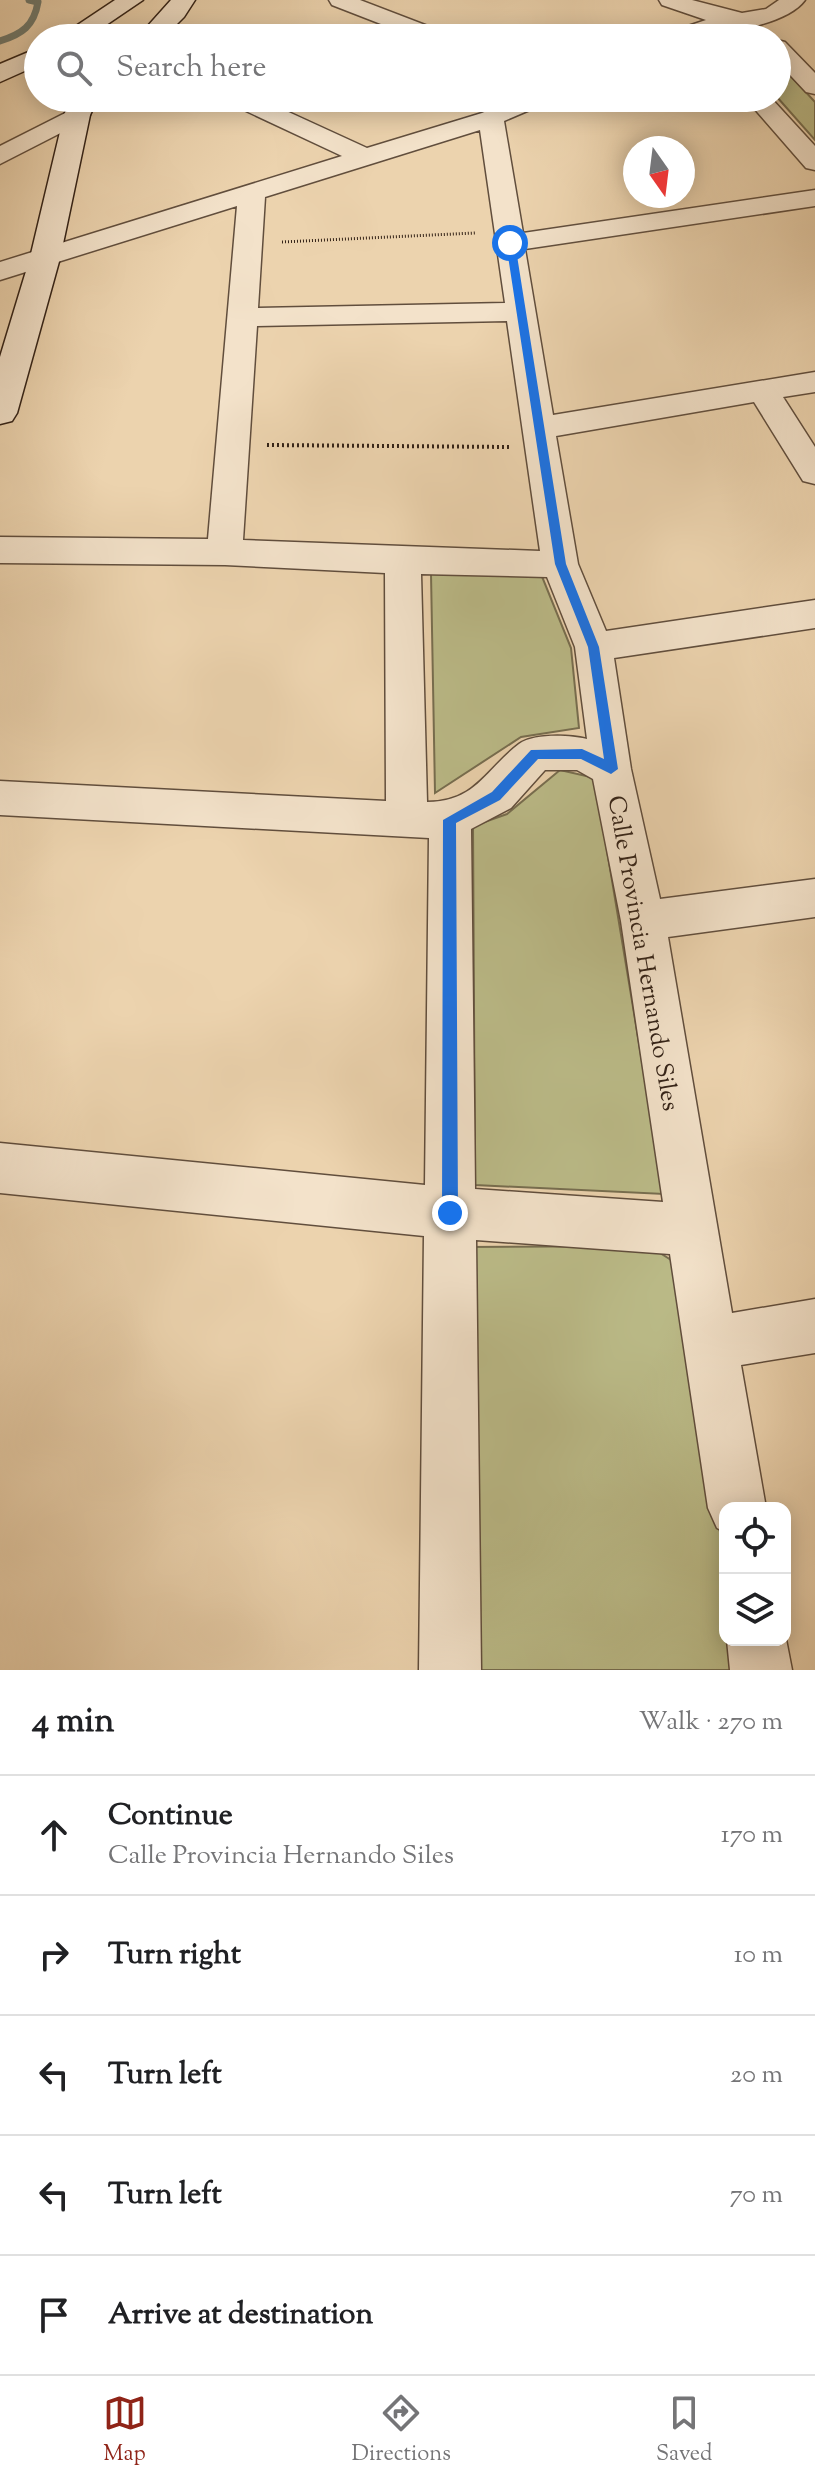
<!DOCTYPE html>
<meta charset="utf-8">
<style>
:root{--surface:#fff;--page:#f2f2f2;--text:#202124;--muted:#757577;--line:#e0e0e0;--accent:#8f2418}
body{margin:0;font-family:"Sorts Mill Goudy",serif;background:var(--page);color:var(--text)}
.controls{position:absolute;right:24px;bottom:24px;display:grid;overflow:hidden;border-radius:16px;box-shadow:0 4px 20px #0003}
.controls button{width:72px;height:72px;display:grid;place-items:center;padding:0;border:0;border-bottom:2px solid var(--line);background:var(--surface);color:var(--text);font:40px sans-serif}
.compass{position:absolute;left:623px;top:136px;width:72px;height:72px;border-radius:50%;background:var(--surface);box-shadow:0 4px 20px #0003;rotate:166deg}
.stop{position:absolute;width:24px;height:24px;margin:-18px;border:6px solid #1a73e8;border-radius:50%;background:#fff}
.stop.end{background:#1a73e8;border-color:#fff;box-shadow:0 2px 8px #0008}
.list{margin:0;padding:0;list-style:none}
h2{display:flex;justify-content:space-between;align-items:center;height:104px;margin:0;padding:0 32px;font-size:34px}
h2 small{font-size:26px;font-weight:400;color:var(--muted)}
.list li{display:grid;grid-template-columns:52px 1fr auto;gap:24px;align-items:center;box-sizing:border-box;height:120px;padding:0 32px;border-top:2px solid var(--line)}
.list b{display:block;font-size:30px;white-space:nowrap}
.list p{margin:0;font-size:26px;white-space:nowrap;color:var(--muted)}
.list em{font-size:26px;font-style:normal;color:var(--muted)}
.icon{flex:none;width:44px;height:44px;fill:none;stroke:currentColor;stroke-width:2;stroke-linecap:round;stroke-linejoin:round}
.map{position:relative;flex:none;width:815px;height:1670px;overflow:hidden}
.search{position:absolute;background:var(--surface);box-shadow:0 4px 20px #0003;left:24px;right:24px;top:24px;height:88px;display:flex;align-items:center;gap:20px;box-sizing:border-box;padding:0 28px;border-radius:44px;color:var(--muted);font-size:30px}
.sheet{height:704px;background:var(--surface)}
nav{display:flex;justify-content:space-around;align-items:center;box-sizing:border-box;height:112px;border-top:2px solid var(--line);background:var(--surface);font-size:22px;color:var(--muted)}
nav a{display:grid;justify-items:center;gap:4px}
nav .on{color:var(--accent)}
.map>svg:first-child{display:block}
</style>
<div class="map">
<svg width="815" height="1670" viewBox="0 0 815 1670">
<rect width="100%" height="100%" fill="#ecd3ae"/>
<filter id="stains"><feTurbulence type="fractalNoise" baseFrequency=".0025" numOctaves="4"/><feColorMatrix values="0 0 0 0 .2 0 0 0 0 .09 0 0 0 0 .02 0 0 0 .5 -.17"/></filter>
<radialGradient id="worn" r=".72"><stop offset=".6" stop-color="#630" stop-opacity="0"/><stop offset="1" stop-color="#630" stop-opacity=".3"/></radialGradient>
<path fill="#bb8" stroke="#776e50" stroke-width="2" d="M 777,61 L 815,102 L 815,140 L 777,97 Z
M 431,574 L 541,574 L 571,648 L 579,728 L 521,737 L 435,793 Z
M 560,770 L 595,778 L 664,1194 L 475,1185 L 473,826 L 507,814 Z
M 649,1246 L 671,1260 L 680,1277 L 725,1564 L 725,1640 L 737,1640 L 741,1670 L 451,1670 L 464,1247 Z"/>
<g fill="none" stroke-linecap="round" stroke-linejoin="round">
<path stroke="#707b70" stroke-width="7" d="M 0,41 C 22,34 34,26 38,2 L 29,0"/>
<defs>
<path id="street" d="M 329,0 L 360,0 L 446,33 L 450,38 L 417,38 L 332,5 Z
M 659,0 L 692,0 L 742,13 L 766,9 L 779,0 L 805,0 C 784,29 698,38 663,38 L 667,33 L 706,20 L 662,5 Z
M 777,40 L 785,42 L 815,73 L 815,94 L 806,92 L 777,61 Z
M 226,98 L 258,98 L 367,148 L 482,113 L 516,98 L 549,98 L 546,103 L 504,121 L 523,233 L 815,190 L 815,206 L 525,249 L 553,415 L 815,372 L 815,392 L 783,397 L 815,447 L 815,484 L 803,481 L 754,402 L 556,436 L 578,564 L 606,631 L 815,600 L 815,628 L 614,658 L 631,769 L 660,899 L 815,879 L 815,917 L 668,937 L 732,1313 L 815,1299 L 815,1353 L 741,1365 L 766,1508 L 725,1508 L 725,1532 L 717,1528 L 708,1508 L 670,1254 L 476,1240 L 481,1670 L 419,1670 L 424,1236 L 0,1193 L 0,1143 L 425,1185 L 429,838 L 0,815 L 0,781 L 386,801 L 385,573 L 225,565 L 0,563 L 0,537 L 208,539 L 237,206 L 0,280 L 0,262 L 342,156 L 229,103 ZM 480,130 L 505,303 L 258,308 L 265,197 ZM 507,321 L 540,551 L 243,540 L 257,326 ZM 421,574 L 547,577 L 575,647 L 587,739 C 570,735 534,733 519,744 C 486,769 476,802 427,802 ZM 545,770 L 577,770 L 593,779 L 621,921 L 663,1202 L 475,1189 L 471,829 L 511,808 Z
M 745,98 L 771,98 L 815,146 L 815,170 L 806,168 Z
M 77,107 L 86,110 L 90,115 L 86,120 L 0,164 L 0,146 Z
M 785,1634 L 792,1670 L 730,1670 L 727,1640 L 785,1640 Z"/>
<path id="secondary" d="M 115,0 L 143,0 L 87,38 L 58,38 Z
M 171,0 L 195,0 L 184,17 L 163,38 L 137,38 Z
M 38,48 L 38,65 L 0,82 L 0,64 Z
M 72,98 L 98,98 L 90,115 L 60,258 L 17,413 L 12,421 L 0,424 L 0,357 L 30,258 L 64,115 Z"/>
</defs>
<use href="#street" stroke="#614e3d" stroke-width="3"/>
<use href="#secondary" stroke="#332217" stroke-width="3"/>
<path stroke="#332217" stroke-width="3" stroke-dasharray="1 2" stroke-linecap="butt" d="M 282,242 L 475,233"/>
<path stroke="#332217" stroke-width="4" stroke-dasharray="2 3" stroke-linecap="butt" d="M 267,445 L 509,447"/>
<use href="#street" fill="#f3e2ca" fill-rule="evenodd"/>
<use href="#secondary" fill="#f3e2ca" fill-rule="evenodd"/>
</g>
<path fill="#1a73e8" d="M 510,240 L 515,243 L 566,564 L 599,647 L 618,769 L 611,774 L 581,759 L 538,759 L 500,800 L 456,823 L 458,1213 L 450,1221 L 442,1213 L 443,820 L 492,792 L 531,750 L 582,749 L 604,759 L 588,647 L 555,564 L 506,243 Z"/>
<g text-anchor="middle" stroke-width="7" stroke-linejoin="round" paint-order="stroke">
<g font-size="24" fill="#332217" stroke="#f3e2ca">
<text transform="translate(644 953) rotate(80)" y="8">Calle Provincia Hernando Siles</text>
</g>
</g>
<rect width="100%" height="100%" filter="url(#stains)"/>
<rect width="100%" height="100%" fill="url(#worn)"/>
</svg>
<div class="controls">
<button><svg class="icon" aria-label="locate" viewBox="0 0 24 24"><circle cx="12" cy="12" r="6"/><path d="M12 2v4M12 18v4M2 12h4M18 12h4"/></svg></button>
<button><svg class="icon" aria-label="layers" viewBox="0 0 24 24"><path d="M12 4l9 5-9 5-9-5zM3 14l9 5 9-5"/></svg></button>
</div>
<svg class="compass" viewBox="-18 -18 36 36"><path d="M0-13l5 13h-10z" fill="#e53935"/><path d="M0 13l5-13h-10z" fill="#757577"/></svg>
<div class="stop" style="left:510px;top:243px"></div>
<div class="stop end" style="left:450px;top:1213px"></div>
<div class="search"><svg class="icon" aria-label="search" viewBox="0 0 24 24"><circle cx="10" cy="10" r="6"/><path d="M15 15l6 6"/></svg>Search here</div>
</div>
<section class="sheet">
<h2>4 min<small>Walk · 270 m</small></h2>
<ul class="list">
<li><svg class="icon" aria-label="ahead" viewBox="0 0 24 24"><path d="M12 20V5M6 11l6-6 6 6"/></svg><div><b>Continue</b><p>Calle Provincia Hernando Siles</p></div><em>170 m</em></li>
<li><svg class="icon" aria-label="right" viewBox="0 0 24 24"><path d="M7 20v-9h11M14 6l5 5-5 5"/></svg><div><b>Turn right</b></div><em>10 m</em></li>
<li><svg class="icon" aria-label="left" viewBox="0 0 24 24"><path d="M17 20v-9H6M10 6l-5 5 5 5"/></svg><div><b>Turn left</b></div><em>20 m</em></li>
<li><svg class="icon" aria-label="left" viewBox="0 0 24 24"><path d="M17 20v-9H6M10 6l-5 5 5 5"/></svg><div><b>Turn left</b></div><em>70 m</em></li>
<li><svg class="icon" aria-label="arrive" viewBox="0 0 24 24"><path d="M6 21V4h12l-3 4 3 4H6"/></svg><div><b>Arrive at destination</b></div></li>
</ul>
</section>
<nav>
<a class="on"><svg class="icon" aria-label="map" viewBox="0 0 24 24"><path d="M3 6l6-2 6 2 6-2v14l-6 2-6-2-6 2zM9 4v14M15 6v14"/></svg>Map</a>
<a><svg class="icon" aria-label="directions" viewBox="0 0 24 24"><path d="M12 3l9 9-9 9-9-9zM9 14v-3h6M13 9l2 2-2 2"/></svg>Directions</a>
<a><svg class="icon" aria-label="saved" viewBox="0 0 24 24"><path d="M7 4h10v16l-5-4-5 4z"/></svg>Saved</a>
</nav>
